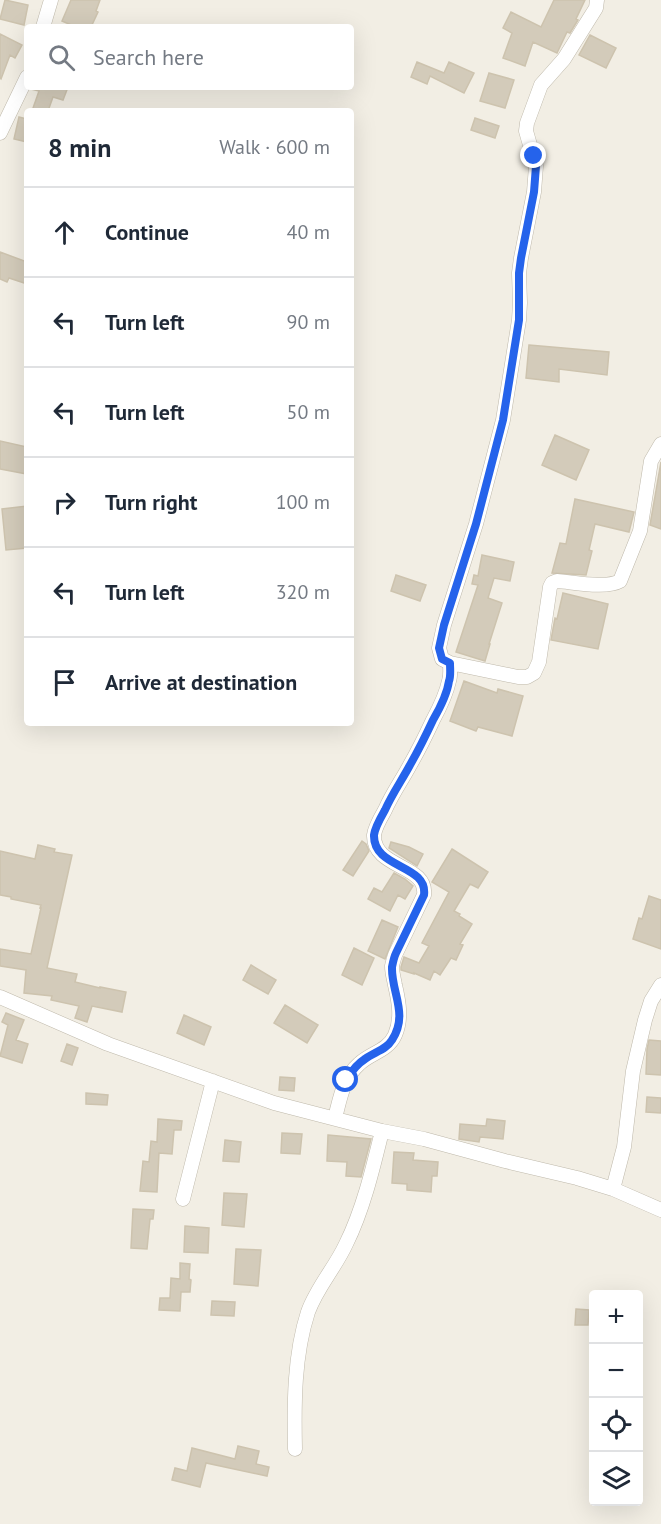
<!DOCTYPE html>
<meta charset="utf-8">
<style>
:root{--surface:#fff;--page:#f6f6f7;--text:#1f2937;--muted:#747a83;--line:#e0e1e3}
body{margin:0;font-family:"PT Sans",sans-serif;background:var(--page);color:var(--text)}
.controls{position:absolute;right:18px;bottom:18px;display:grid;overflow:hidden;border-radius:6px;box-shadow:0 6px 24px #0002}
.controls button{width:54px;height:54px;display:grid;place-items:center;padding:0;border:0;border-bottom:2px solid var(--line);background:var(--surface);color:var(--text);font:30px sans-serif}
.stop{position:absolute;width:18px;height:18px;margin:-14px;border:4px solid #2563eb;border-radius:50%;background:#fff}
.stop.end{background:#2563eb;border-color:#fff;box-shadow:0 2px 6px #0008}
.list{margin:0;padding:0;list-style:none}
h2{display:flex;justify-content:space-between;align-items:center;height:78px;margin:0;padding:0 24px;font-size:26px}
h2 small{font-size:20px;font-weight:400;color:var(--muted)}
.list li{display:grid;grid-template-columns:39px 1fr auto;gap:18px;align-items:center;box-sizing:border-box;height:90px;padding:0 24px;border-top:2px solid var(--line)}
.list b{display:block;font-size:22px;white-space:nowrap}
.list em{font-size:20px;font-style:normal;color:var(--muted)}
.icon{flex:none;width:33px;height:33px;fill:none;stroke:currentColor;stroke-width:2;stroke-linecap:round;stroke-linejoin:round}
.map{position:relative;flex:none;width:661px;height:1524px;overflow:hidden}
.search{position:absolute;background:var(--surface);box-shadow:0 6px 24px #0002;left:24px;top:24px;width:330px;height:66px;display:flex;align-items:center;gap:15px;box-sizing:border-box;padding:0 21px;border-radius:6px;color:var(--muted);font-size:22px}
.panel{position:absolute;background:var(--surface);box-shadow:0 6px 24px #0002;left:24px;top:108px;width:330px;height:618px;border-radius:6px}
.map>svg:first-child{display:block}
</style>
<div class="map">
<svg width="661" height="1524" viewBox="0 0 661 1524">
<rect width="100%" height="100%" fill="#f2eee4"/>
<path fill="#d3cbba" stroke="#cdc3ae" stroke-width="1.5" d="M 5,0 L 28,5 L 24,25 L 0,19 Z
M 71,0 L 100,0 L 96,11 L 98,12 L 91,27 L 76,27 L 62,21 Z
M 554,0 L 585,0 L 576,19 L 578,20 L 570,33 L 567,32 L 557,53 L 533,42 L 525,66 L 503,58 L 512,33 L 503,28 L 511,12 L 541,27 Z
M 0,34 L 22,45 L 15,58 L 10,55 L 1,79 L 0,78 Z
M 590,35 L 616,48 L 606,68 L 579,55 Z
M 417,62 L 444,73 L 449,62 L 474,73 L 464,93 L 430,76 L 427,84 L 411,77 Z
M 489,73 L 514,80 L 505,108 L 480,101 Z
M 32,87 L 68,87 L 63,100 L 53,97 L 48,111 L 32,111 L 39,91 L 31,89 Z
M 19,117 L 27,119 L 27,142 L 14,139 Z
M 475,118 L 499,126 L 495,138 L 471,130 Z
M 0,252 L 27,262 L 27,284 L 9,278 L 7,282 L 0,279 Z
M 529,345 L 609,352 L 607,375 L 559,369 L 559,382 L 526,378 Z
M 555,435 L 589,450 L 576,480 L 542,465 Z
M 0,441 L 27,447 L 27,474 L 0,469 Z
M 661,462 L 661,529 L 650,525 Z
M 575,499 L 634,512 L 629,532 L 595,524 L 589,550 L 592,551 L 586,575 L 552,573 L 560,543 L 566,544 Z
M 27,506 L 27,548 L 6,550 L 2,509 Z
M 482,555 L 514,562 L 510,581 L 494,578 L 488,598 L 502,603 L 489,644 L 490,644 L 485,661 L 456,652 L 478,585 L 472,584 L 474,575 L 478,576 Z
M 396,575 L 426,585 L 420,601 L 391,591 Z
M 563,593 L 608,604 L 598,649 L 551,640 L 555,618 L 557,619 Z
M 464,681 L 497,693 L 498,689 L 523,696 L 512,736 L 478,727 L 476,731 L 450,721 Z
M 362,841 L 366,844 L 369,851 L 353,876 L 343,870 Z
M 391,842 L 409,847 L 423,854 L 417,866 L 389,848 Z
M 38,845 L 55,849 L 54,852 L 72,855 L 47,968 L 77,974 L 75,982 L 100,988 L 100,987 L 126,992 L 122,1012 L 92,1006 L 87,1022 L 75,1018 L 79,1006 L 51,1000 L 52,996 L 24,993 L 26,970 L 0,966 L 0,949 L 31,954 L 41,908 L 40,908 L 41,905 L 11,899 L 11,897 L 0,895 L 0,851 L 35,859 Z
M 452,849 L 488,872 L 478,888 L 470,884 L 454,911 L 460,914 L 459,916 L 472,924 L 460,944 L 463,945 L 456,960 L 451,958 L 440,975 L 434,971 L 430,980 L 414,973 L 414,974 L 401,970 L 401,967 L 404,957 L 419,963 L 429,946 L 422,943 L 449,892 L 432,882 Z
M 394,873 L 405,879 L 413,886 L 405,899 L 398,895 L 390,911 L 368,899 L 374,888 L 382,892 Z
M 649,896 L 661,900 L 661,949 L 633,939 L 639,918 L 642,919 Z
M 382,920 L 398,927 L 385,959 L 368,951 Z
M 354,948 L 374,958 L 362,985 L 342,975 Z
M 251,965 L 276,980 L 268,994 L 243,980 Z
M 285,1005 L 318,1025 L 307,1043 L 274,1023 Z
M 6,1013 L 24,1020 L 16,1040 L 28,1044 L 22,1063 L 0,1056 L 8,1025 L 2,1022 Z
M 184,1015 L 211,1027 L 204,1045 L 177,1033 Z
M 649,1040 L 661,1041 L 661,1075 L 646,1074 L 647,1049 Z
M 67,1044 L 78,1048 L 72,1065 L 61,1061 Z
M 280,1077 L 295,1078 L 294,1091 L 279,1090 Z
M 86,1093 L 108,1095 L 107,1105 L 86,1104 Z
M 647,1097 L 661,1098 L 661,1113 L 646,1112 Z
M 158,1119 L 182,1121 L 181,1130 L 174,1130 L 172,1154 L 159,1153 L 157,1192 L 140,1191 L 143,1161 L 149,1162 L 151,1141 L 157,1142 Z
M 487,1119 L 505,1121 L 503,1139 L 480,1137 L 479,1142 L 459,1139 L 460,1124 L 486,1126 Z
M 282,1133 L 302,1134 L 300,1154 L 281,1153 Z
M 328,1135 L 371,1139 L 361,1177 L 346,1176 L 347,1162 L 327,1161 Z
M 225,1140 L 241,1142 L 239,1162 L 223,1161 Z
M 394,1152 L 414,1153 L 413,1160 L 438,1162 L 437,1176 L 432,1176 L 431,1192 L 407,1190 L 407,1184 L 392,1183 Z
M 224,1193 L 247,1194 L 244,1227 L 222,1225 Z
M 133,1209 L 154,1210 L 153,1219 L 150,1219 L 147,1249 L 131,1248 Z
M 185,1226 L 209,1228 L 208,1253 L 184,1252 Z
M 236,1249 L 261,1250 L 258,1286 L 234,1284 Z
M 180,1263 L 190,1264 L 189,1279 L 191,1280 L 190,1292 L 181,1292 L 180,1311 L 159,1310 L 160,1298 L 170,1298 L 171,1278 L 180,1279 Z
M 212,1301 L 235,1302 L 234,1316 L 211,1315 Z
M 576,1309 L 589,1310 L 588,1325 L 575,1325 Z
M 238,1446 L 259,1451 L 256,1464 L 269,1467 L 267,1476 L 206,1463 L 200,1487 L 172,1480 L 175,1468 L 187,1471 L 192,1448 L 235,1459 Z"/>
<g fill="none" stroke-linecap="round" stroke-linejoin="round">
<defs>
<path id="street" d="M 43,27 L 51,0
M 0,133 L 27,77
M 450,663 L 518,677 L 527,677 L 534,673 L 539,662 L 550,587 L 552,583 L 557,581 C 573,582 606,589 620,581 L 640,531 L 651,461 L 661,444
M 0,997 L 108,1044 L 274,1103 L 382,1131 L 424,1139 L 505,1161 L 577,1178 L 613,1189 L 661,1210
M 335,1118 C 340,1099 343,1078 359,1064 C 370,1053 388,1051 395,1035 C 402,1019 399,1002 395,985 C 394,979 392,973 392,966 C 393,962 394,957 396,953 L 424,895 C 428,864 373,869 374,835 C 375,827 381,817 385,810 C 392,794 402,780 410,765 C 418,751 426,735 433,720 C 440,707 446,695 449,681 C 451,675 450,669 450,663 L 442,659 L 439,648 L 444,625 L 476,524 L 503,420 L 519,320 L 520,303 L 519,273 L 521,258 L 534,192 L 536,166 L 526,131 L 527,123 L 541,85 L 564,59 L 596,8 L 597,0
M 613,1189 L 624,1147 L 633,1071 L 645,1020 L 651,1001 L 661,985
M 183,1199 L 213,1081
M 295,1449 C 294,1404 294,1355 308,1312 C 317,1287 335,1268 346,1244 C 363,1210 373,1168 382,1131"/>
</defs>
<use href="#street" stroke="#bfb9ab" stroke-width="15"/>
<use href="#street" stroke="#fff" stroke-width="14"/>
</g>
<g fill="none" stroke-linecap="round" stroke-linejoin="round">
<path stroke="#2563eb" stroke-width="8" d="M 346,1080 C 351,1072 357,1064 365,1059 C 374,1052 386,1050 392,1040 C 409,1014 391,992 392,967 C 393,962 394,957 396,953 L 424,895 C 428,864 373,869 374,835 C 375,827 381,817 385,810 C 392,794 402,780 410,765 C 418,751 426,735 433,720 C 440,708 447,695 449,681 C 451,676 450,669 450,663 L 442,659 L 439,648 L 444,625 L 476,524 L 503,420 L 519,320 L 519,273 L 521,258 L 534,192 L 536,166 L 534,156"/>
</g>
</svg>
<div class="controls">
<button>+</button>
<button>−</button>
<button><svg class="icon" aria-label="locate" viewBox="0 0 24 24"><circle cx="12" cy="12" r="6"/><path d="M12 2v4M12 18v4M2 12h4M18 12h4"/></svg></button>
<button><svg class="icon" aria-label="layers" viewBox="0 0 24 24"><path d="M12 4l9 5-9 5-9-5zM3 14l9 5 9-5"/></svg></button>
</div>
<div class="stop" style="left:346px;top:1080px"></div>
<div class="stop end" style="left:534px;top:156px"></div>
<div class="search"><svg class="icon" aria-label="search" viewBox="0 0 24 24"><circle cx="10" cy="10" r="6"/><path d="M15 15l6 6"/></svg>Search here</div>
<section class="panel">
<h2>8 min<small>Walk · 600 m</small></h2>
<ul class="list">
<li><svg class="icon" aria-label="ahead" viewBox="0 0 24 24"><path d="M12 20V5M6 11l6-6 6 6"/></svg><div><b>Continue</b></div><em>40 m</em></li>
<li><svg class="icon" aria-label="left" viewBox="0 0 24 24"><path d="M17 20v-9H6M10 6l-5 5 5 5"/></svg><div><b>Turn left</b></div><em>90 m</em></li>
<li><svg class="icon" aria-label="left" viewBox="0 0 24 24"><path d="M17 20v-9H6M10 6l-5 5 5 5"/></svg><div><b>Turn left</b></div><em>50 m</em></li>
<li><svg class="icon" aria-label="right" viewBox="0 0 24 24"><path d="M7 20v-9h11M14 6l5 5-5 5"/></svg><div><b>Turn right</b></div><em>100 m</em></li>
<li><svg class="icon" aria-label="left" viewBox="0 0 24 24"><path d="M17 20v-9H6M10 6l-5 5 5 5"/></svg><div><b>Turn left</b></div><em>320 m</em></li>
<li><svg class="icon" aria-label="arrive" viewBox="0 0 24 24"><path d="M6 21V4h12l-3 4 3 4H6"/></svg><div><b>Arrive at destination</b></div></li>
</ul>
</section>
</div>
